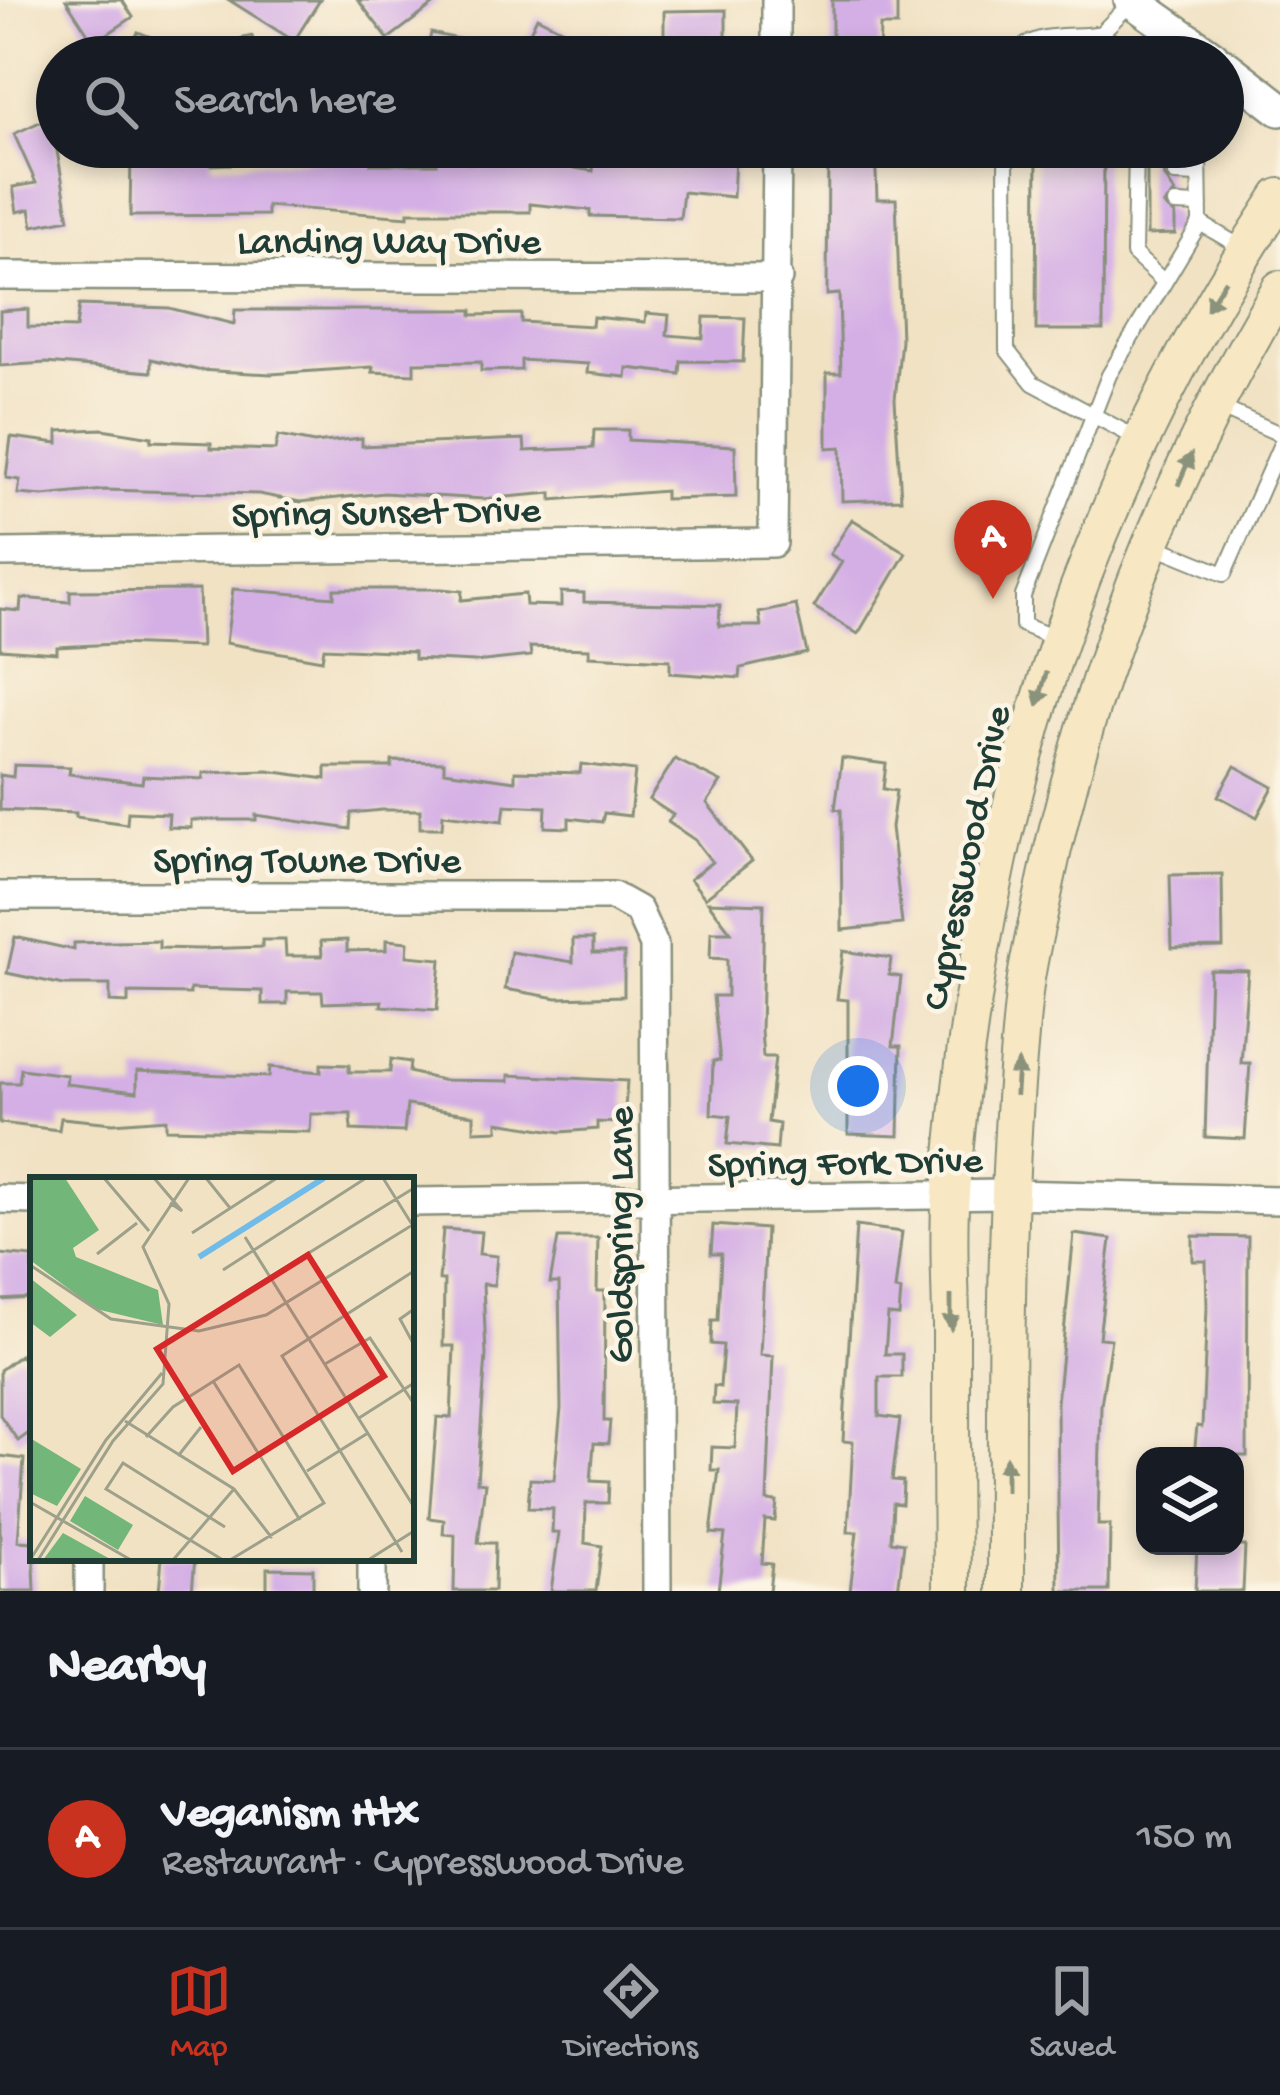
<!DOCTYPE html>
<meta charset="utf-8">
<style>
:root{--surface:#171b24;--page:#242831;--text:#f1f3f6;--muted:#9ea1a6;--line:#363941;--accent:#c8321e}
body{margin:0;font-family:"Gochi Hand",sans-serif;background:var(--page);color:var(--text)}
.controls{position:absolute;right:36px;bottom:36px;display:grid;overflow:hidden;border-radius:24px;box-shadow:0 6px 18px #0003}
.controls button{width:108px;height:108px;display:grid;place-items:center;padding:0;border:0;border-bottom:3px solid var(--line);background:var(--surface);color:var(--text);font:60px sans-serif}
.you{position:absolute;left:858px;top:1086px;width:42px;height:42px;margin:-30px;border:9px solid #fff;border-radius:50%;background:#1a73e8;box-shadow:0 0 0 18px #1a73e833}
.badge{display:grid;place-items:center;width:78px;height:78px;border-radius:50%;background:var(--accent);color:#fff;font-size:39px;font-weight:700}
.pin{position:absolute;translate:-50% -99px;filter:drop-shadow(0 3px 6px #0008)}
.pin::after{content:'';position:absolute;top:63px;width:42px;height:36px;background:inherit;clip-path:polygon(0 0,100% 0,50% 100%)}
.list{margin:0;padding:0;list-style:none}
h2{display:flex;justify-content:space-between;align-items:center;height:156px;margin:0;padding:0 48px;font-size:51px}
h2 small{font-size:39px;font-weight:400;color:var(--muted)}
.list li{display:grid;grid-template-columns:78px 1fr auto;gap:36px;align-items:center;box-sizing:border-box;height:180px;padding:0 48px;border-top:3px solid var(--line)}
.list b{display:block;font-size:45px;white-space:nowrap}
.list p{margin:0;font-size:39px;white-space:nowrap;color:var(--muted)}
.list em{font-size:39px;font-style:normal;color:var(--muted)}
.icon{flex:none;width:66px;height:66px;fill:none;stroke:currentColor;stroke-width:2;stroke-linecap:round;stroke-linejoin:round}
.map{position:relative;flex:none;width:1280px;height:1591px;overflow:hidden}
.search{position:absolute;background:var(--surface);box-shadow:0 6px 18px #0003;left:36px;right:36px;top:36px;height:132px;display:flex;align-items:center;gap:30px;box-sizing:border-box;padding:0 42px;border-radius:66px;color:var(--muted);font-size:45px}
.sheet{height:336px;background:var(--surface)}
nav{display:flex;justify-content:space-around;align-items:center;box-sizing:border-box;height:168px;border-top:3px solid var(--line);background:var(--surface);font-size:33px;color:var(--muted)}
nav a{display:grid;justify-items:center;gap:6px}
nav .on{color:var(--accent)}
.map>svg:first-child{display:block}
</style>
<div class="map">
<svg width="1280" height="1591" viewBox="0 0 1280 1591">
<rect width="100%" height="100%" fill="#fcf5e5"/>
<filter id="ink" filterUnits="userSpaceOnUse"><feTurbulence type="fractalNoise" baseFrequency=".00833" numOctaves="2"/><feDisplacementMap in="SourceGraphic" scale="24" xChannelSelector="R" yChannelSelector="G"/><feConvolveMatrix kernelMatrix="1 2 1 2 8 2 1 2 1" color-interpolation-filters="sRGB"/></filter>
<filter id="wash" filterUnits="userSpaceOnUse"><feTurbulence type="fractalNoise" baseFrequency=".004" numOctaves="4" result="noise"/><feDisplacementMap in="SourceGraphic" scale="48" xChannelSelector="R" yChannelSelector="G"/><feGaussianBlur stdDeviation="2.7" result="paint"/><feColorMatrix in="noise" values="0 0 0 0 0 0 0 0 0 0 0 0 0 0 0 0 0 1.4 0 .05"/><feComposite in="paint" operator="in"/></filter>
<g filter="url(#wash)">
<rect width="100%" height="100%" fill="#f1e2c4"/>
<g id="blocks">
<path fill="#d4afe5" d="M 66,0 L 122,0 L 133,17 L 94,43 Z
M 229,0 L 320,0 L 294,41 Z
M 358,0 L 440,0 L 388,39 Z
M 832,0 L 897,0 L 897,26 L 880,26 L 879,57 L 832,57 Z
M 726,10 L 726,42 L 664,43 L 664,11 Z
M 537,17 L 575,36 L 565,57 L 518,57 Z
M 138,32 L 195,55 L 194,50 L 252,36 L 257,57 L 127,57 Z
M 431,33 L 503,49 L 503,57 L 426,57 Z
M 57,114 L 57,151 L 69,219 L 33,226 L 30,209 L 17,212 L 13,187 L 36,183 L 14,134 Z
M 828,147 L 875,147 L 877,199 L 896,199 L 901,340 L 895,399 L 901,499 L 842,501 L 841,447 L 827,448 L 827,373 L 841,373 L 839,294 L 827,295 Z
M 1037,147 L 1104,147 L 1103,330 L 1036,330 Z
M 1147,147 L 1175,147 L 1175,163 L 1164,175 L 1175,193 L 1164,205 L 1175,215 L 1175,234 L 1147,235 Z
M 210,153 L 211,165 L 333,160 L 333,153 L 372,157 L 371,164 L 437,164 L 437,157 L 461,157 L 467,163 L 531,161 L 593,171 L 594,161 L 644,165 L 644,158 L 735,158 L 733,197 L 683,192 L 680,218 L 590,216 L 590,210 L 530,204 L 530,212 L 408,212 L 408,217 L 267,206 L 267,215 L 130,216 L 131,155 Z
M 79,305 L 169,308 L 234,324 L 235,310 L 472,310 L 472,315 L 521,314 L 521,322 L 592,326 L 593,317 L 645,322 L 646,313 L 669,315 L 667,335 L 703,338 L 704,317 L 745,318 L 743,362 L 681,361 L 680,374 L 627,368 L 626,377 L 587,373 L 588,364 L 521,360 L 521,370 L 481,371 L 481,362 L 414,363 L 414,374 L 372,372 L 373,367 L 271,374 L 198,370 L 151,359 L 151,372 L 46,363 L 0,366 L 0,311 L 28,309 L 28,327 L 76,328 Z
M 102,429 L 152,437 L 151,441 L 211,443 L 211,448 L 275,450 L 278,436 L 314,443 L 362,438 L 362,446 L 524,439 L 525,451 L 593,448 L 594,430 L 628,430 L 628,440 L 735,446 L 736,497 L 665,499 L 665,491 L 552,500 L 552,493 L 484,499 L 384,493 L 300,502 L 259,494 L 104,490 L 43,496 L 18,494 L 20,480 L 6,478 L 11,437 L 58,443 L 58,431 Z
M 852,519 L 906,553 L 858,634 L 814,607 L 842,562 L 830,554 Z
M 233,589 L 334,597 L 334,589 L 442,589 L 462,591 L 461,600 L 525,594 L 526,605 L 561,606 L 561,592 L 584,593 L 584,602 L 720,605 L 719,626 L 761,626 L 759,613 L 796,605 L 807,653 L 741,668 L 740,678 L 670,673 L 670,660 L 589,656 L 589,649 L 530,647 L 531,656 L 475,662 L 414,659 L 414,652 L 324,648 L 322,660 L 226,643 Z
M 199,590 L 201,647 L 115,644 L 57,647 L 57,653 L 0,649 L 0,609 L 20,611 L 21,598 L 70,602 L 70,591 Z
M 842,758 L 886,764 L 883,789 L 896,791 L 891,827 L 902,924 L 842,930 L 841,810 L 835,809 Z
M 675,759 L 721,782 L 707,803 L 752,861 L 705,898 L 690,879 L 712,862 L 695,840 L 668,822 L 673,815 L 649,799 Z
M 392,761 L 444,762 L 444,771 L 515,781 L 515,771 L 580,773 L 581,764 L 635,771 L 630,816 L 604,813 L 602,822 L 569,818 L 569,828 L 545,827 L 546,807 L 505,805 L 503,821 L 443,814 L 442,828 L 420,828 L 420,810 L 382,810 L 351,813 L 350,829 L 256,815 L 256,820 L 191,820 L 191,828 L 168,827 L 169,814 L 128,812 L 127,824 L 76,817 L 76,813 L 0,810 L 0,775 L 13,777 L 14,765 L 70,767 L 69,774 L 142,783 L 143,776 L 203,779 L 203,773 L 268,771 L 326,779 L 326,767 L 392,767 Z
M 1235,766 L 1273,787 L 1257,817 L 1218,796 Z
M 1222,874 L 1223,947 L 1172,948 L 1170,875 Z
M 708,902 L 764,904 L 761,1031 L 763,1057 L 775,1057 L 768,1122 L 779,1124 L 777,1149 L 727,1144 L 730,1116 L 711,1114 L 713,1061 L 720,1061 L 713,996 L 727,996 L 727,959 L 710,958 L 711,932 L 731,932 Z
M 15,937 L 74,950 L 74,943 L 159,941 L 159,948 L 199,949 L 262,947 L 262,940 L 285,940 L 286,956 L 322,956 L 321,941 L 347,940 L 347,951 L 386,950 L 386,940 L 408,942 L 407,956 L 441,959 L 437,1010 L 381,1006 L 382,1001 L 323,1003 L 322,992 L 287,992 L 287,1004 L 262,1004 L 262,991 L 190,989 L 190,994 L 128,993 L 128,1003 L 110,1002 L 110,985 L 64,985 L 7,973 Z
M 573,939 L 593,939 L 593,953 L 624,953 L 624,996 L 557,998 L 505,989 L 511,952 L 573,962 Z
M 843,951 L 891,958 L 889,975 L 901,977 L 893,1046 L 901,1046 L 899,1136 L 848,1134 L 848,1000 L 837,999 Z
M 1210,970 L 1248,971 L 1241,1063 L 1250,1063 L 1245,1139 L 1205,1137 Z
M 391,1059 L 410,1062 L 409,1072 L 441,1080 L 509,1081 L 509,1075 L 627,1081 L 624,1123 L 597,1122 L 597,1129 L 561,1132 L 498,1122 L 498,1130 L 474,1131 L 474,1115 L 407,1105 L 404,1132 L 351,1130 L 351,1114 L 311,1114 L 310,1132 L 166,1129 L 166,1119 L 113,1123 L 61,1118 L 59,1130 L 0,1123 L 0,1083 L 19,1083 L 21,1069 L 67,1075 L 66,1084 L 137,1092 L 137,1071 L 269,1077 L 270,1067 L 321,1072 L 321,1064 L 349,1065 L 349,1072 L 390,1072 Z
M 713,1225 L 766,1229 L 760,1355 L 773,1356 L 767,1501 L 777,1502 L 775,1521 L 765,1520 L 762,1563 L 772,1564 L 769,1591 L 718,1591 L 725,1534 L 711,1533 L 719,1470 L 711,1470 L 712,1447 L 735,1448 L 737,1405 L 713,1404 L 714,1386 L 720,1387 L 723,1345 L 711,1344 L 712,1320 L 718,1320 L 721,1254 L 711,1254 Z
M 856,1226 L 902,1232 L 895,1290 L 901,1291 L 899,1316 L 888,1315 L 885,1354 L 902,1354 L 902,1377 L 879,1377 L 879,1416 L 900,1419 L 892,1480 L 903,1481 L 902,1504 L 893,1503 L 891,1541 L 904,1543 L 898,1591 L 850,1591 L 857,1532 L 848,1532 L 853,1442 L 843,1441 Z
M 443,1229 L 481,1232 L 479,1254 L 497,1256 L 494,1285 L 483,1284 L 486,1355 L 477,1482 L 485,1483 L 478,1543 L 495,1543 L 494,1591 L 454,1591 L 455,1535 L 443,1534 L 444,1520 L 429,1518 L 437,1417 L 451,1418 L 454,1346 L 443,1346 L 444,1280 L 439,1280 Z
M 1074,1234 L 1111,1239 L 1099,1338 L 1111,1339 L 1101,1405 L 1098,1525 L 1110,1525 L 1109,1591 L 1059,1591 L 1057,1403 Z
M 1193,1236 L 1248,1237 L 1247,1456 L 1194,1456 L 1197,1426 L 1202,1427 L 1207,1307 L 1206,1261 L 1193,1261 Z
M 558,1238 L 598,1238 L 597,1291 L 605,1291 L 604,1421 L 610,1421 L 608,1444 L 594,1443 L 591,1481 L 609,1482 L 608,1503 L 586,1503 L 585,1543 L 602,1546 L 596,1591 L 551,1591 L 559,1533 L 552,1533 L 553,1509 L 528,1508 L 530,1479 L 554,1480 L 561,1409 L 559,1283 L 550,1283 Z
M 0,1254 L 33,1257 L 33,1298 L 0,1300 Z
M 20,1355 L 33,1374 L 33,1430 L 18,1441 L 0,1415 L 0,1370 Z
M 0,1456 L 24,1459 L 18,1541 L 33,1542 L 35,1591 L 0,1591 Z
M 1197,1546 L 1245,1546 L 1243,1591 L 1195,1591 Z
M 162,1558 L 195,1558 L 192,1591 L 159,1591 Z
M 267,1568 L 313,1569 L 313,1591 L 267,1591 Z"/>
</g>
</g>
<g filter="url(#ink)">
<use href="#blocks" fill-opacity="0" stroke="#88907c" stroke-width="3"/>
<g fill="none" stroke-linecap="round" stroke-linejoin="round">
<defs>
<path id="service" d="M 1101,33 L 1132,57
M 1013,57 C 1032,29 1072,39 1101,33 L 1131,3
M 1006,147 L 1007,350 L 1033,383 L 1138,439
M 1136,147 L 1134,254 L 1162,280
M 1199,147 L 1200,223 L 1244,249
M 1175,174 L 1199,175
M 1175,204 L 1200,205
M 1219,407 L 1280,434
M 1153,545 L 1224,574 L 1280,446
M 1057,639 L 1023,625 L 1023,596 L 1109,375 L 1200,223"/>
<path id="minor" d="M 776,0 L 776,57
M 0,276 L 778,278
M 0,553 L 773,543 L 777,147
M 0,896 L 613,896 L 638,910 L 654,945 L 657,1591
M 0,1199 L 33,1200
M 411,1202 L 1006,1194 L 1280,1200
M 89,1558 L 89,1591
M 372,1591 L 372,1558"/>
<path id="tertiary" d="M 1131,0 L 1212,57
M 1223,65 L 1280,109"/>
<path id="secondary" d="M 952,1591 C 951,1503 951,1416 951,1328 C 951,1283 947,1237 951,1192 C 979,825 1075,504 1280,197
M 1006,1591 C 1006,1391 1003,1192 1024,993 C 1028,957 1038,921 1045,886 C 1088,677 1170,472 1280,289"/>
</defs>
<use href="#service" stroke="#88907c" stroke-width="18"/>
<use href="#minor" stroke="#88907c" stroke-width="32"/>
<use href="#tertiary" stroke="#88907c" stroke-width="38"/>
<use href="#secondary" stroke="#88907c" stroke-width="40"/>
<use href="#service" stroke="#fff" stroke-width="14"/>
<use href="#minor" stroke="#fff" stroke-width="27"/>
<use href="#tertiary" stroke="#fff" stroke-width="33"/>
<use href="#secondary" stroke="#f7e8c3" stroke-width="36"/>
</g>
<defs><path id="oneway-solid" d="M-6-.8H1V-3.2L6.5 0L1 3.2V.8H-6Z" transform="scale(3)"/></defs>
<g fill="#8b927c">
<use href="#oneway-solid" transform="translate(1216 295) rotate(122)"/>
<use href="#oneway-solid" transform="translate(1185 469) rotate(-67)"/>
<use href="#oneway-solid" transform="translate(1042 689) rotate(105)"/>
<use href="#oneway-solid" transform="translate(1017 1078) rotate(-86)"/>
<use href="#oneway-solid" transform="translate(951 1313) rotate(90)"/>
<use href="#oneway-solid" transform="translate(1006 1474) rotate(-90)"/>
</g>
</g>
<g text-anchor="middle" stroke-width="9" stroke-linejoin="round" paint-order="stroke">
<g font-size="39" fill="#1f3d34" stroke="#fcf5e5">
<text x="389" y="252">Landing Way Drive</text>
<text transform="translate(386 509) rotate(-1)" y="14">Spring Sunset Drive</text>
<text x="307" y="871">Spring Towne Drive</text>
<text transform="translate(963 857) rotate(-78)" y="14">Cypresswood Drive</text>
<text transform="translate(845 1159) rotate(-1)" y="14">Spring Fork Drive</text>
<text transform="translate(617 1235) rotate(-90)" y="14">Goldspring Lane</text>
</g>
</g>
<g transform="translate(30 1177)">
<rect width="384" height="384" fill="#f1e2c4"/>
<path d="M 0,1 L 35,1 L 69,53 L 43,71 L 46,80 L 128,113 L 133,148 L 66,132 L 0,83 ZM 0,101 L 47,138 L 20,160 L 0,145 ZM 0,261 L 51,292 L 27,329 L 0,316 ZM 55,319 L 103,348 L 88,373 L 40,344 ZM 33,356 L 82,383 L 13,383 Z" fill="#72b679"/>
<path fill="none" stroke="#71bbe9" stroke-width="6" d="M 169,80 L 294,1"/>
<path fill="none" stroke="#9da08a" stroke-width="3" d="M 74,1 L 119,54M 124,1 L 152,34 L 140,26M 176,1 L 200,31M 353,1 L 383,49M 162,56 L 247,1M 215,60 L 384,330M 67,77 L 107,46M 0,88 L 81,142 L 169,154 L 236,138 L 384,47M 193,93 L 336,1M 209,119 L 384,11M 384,132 L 370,142 L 384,168M 295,187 L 340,161 L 384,227M 183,204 L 270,343M 329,241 L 384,206M 95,244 L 204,312 L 242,361M 116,260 L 143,230 L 209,188 L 294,326 L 200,383M 148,279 L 171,250M 277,294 L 338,256M 0,325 L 101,383M 372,375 L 252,179 L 384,94M 0,383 L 76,263 L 132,196M 8,383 L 83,264 L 133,207 L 139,127 L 113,70 L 159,1M 143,383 L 204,312M 193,383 L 76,312 L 93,286 L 195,350M 338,383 L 384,354"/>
<path fill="#d62828" fill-opacity="0.15" stroke="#d62828" stroke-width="6" d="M 278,78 L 354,199 L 203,294 L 127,172 Z"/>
<rect width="384" height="384" fill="none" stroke="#1f3d34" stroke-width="6"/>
</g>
</svg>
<div class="controls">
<button><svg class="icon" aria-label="layers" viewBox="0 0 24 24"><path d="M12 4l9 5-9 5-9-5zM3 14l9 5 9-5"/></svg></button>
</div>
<div class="you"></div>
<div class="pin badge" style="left:993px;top:599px">A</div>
<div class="search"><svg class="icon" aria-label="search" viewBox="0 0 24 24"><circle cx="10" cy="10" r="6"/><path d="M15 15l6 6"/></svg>Search here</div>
</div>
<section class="sheet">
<h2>Nearby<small></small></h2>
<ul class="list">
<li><span class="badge">A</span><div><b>Veganism Htx</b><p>Restaurant · Cypresswood Drive</p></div><em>150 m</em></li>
</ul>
</section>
<nav>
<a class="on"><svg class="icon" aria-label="map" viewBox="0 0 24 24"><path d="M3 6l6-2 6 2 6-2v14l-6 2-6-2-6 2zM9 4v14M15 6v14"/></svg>Map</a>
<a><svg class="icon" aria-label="directions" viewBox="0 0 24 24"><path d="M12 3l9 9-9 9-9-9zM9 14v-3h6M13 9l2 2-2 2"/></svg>Directions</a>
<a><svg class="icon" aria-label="saved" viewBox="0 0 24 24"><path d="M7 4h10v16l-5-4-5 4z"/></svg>Saved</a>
</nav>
